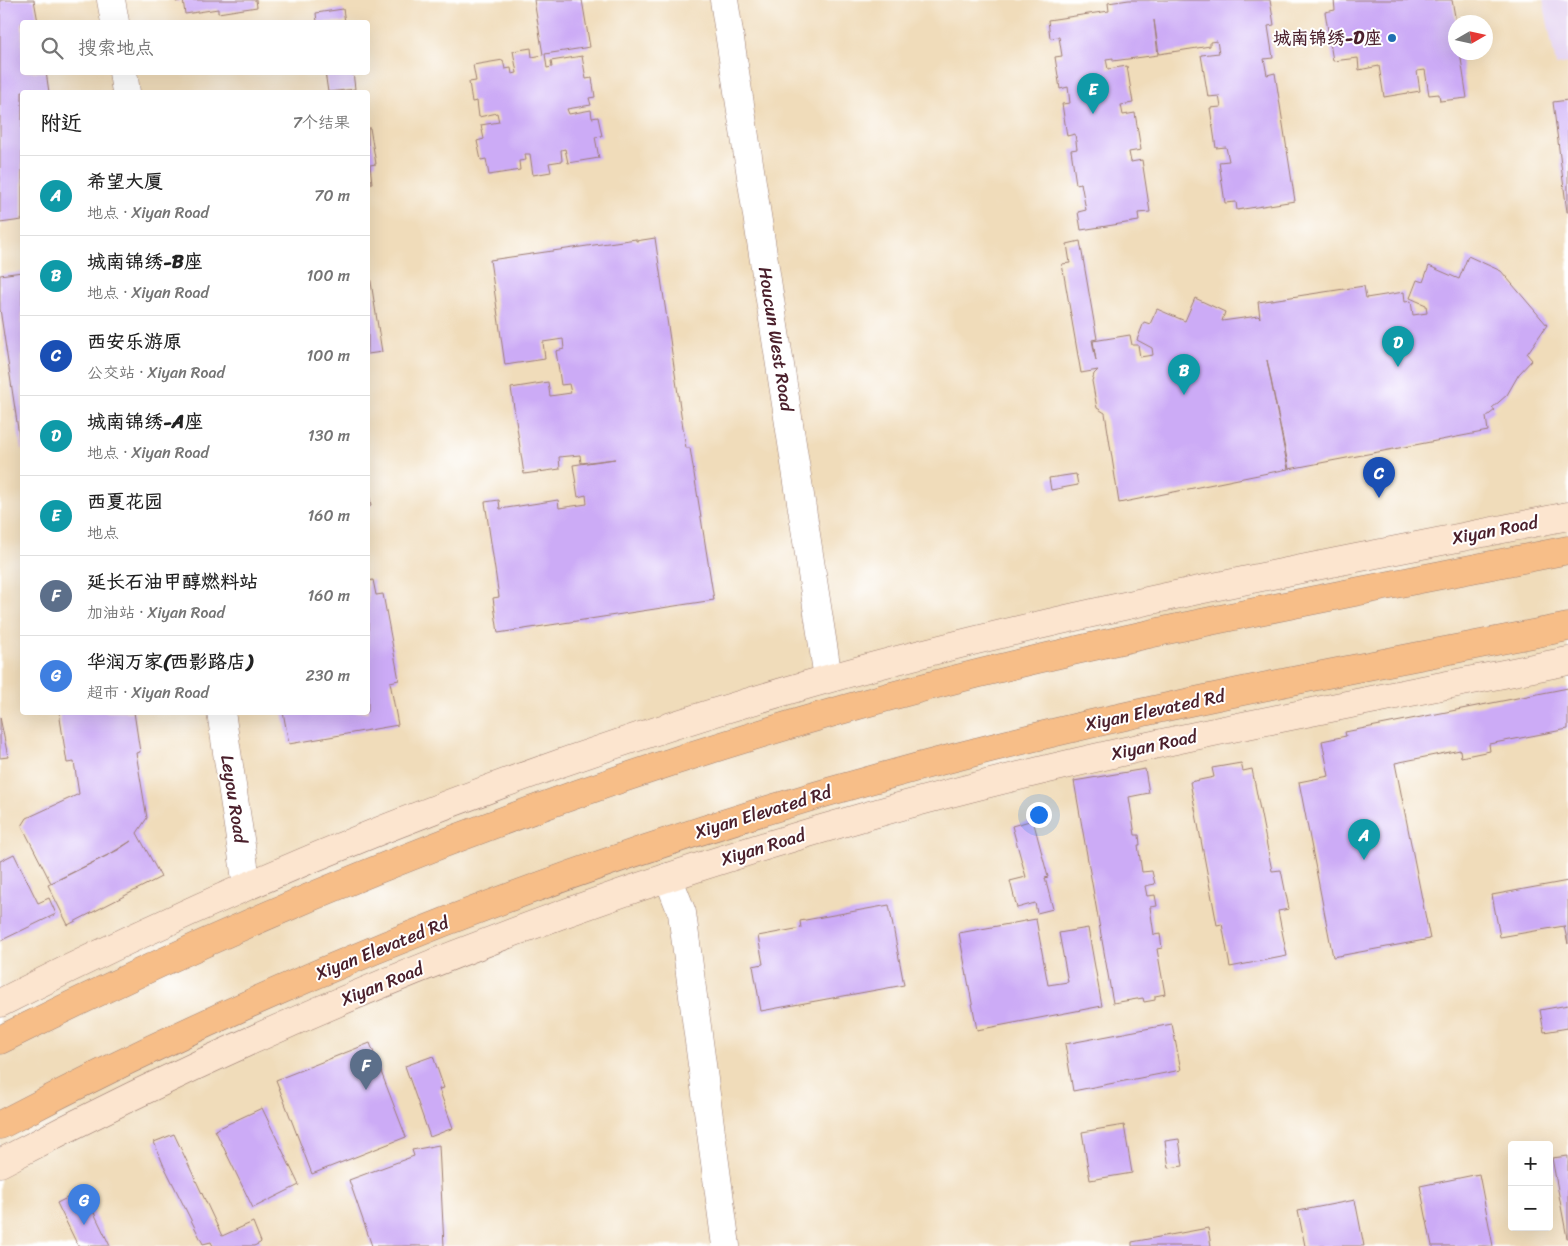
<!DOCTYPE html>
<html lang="zh">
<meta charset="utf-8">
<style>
:root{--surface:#fff;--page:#f6f6f6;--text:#222;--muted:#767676;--line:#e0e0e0;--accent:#1a73e8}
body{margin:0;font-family:Sriracha,"LXGW WenKai TC",sans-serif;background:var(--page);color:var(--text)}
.controls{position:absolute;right:15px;bottom:15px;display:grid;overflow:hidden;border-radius:5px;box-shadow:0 5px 20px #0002}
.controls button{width:45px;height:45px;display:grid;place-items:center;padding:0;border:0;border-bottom:1px solid var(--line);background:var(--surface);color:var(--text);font:25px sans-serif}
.compass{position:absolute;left:1448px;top:15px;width:45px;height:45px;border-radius:50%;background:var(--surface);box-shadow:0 5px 20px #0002;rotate:81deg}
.you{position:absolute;left:1038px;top:814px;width:18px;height:18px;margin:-12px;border:4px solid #fff;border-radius:50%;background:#1a73e8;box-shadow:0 0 0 8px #1a73e833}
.badge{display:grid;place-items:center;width:32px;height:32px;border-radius:50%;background:var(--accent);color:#fff;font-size:16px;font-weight:700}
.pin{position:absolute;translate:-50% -41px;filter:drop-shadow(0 1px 2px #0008)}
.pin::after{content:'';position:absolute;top:26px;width:18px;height:15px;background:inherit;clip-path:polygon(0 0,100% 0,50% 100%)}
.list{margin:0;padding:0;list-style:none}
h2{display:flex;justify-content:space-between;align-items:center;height:65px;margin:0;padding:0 20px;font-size:21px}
h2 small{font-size:16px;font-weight:400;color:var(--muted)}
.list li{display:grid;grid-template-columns:32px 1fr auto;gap:15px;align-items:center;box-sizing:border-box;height:80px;padding:0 20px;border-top:1px solid var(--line)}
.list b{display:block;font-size:19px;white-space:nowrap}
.list p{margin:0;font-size:16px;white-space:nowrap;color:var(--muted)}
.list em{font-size:16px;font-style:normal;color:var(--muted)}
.icon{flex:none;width:28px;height:28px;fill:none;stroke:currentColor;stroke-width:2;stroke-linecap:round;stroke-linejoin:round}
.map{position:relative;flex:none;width:1568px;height:1246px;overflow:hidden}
.search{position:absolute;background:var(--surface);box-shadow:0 5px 20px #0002;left:20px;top:20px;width:350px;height:55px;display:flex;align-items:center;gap:12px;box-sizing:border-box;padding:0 18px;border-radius:5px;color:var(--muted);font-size:19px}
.panel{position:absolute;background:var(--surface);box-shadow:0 5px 20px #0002;left:20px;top:90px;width:350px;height:625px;border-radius:5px}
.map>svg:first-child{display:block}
</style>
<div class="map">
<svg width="1568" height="1246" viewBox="0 0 1568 1246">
<rect width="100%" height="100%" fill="#fff"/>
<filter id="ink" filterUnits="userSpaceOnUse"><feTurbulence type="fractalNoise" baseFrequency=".02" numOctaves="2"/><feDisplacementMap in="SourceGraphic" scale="10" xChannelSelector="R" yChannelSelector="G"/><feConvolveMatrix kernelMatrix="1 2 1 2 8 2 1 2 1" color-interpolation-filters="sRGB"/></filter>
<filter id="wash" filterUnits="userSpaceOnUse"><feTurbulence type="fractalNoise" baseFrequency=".0096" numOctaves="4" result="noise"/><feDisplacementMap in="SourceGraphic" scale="20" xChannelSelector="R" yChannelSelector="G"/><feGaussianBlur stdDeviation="1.12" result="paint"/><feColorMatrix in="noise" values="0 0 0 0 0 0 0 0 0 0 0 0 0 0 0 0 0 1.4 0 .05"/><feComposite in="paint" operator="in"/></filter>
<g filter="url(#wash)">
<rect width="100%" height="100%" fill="#f0dcba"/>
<path fill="#e4d3f1" d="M 1543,0 L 1568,0 L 1568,63 L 1556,65 Z"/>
<g id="blocks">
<path fill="#ccabf6" d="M 0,0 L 34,0 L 38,22 L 22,22 L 22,72 L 46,72 L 49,92 L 22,92 L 22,220 L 0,223 Z
M 176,0 L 256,0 L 257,7 L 218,13 L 218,9 L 185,14 L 183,0 L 176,2 Z
M 534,0 L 582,0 L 590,47 L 545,54 L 547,68 L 552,67 L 551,61 L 582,56 L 586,79 L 592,78 L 595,97 L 589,98 L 591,105 L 567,109 L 569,114 L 591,110 L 592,118 L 598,117 L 602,136 L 595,137 L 599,158 L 568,163 L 565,149 L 561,150 L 562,161 L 549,163 L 551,172 L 533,175 L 530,154 L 525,154 L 526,160 L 519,161 L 520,170 L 489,175 L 486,159 L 481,160 L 477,141 L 484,139 L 481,125 L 499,122 L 497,113 L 479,117 L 477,101 L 472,102 L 469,82 L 476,81 L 473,65 L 503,60 L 505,69 L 511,68 L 512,74 L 517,73 L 513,51 L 531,48 L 532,57 L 543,55 Z
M 1129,0 L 1270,0 L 1274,25 L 1268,26 L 1273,58 L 1264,59 L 1267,75 L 1275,73 L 1295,201 L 1237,210 L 1236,202 L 1225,203 L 1219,162 L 1229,161 L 1226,147 L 1216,148 L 1210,108 L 1221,107 L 1219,96 L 1208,97 L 1201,55 L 1219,53 L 1217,41 L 1210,42 L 1210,46 L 1159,54 L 1154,20 L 1158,55 L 1113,61 L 1113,58 L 1106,59 L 1108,69 L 1127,66 L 1133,103 L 1121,105 L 1123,115 L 1135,113 L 1141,150 L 1129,152 L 1131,162 L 1142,160 L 1150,212 L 1138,213 L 1139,221 L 1081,230 L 1078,212 L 1086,210 L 1081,183 L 1076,184 L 1071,150 L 1077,149 L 1075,134 L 1067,136 L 1062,104 L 1070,103 L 1068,87 L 1060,89 L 1055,57 L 1062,56 L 1059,37 L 1050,38 L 1048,20 L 1109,11 L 1108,3 Z
M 1334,0 L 1452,0 L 1456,22 L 1456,52 L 1460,52 L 1467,98 L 1440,101 L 1439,94 L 1429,95 L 1425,70 L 1417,71 L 1420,91 L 1384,97 L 1379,66 L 1359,70 L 1358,58 L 1333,61 L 1325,12 L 1335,10 Z
M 343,9 L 345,22 L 317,22 L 316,13 Z
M 325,72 L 353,72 L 355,89 L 328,92 Z
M 1568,100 L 1568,212 L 1567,212 L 1553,102 Z
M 368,128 L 370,128 L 376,164 L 370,165 L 372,183 L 368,184 Z
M 655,238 L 686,448 L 690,448 L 714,600 L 498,633 L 493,598 L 499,597 L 485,502 L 499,500 L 500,509 L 558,500 L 559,508 L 587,504 L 586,495 L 578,497 L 573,465 L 615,459 L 581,463 L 580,455 L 559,457 L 560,469 L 524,474 L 511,388 L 548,382 L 550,396 L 571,393 L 569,384 L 561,385 L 556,351 L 564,349 L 563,339 L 543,342 L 545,359 L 505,365 L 490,260 L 636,239 L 636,241 Z
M 1080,241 L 1097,339 L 1092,340 L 1096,361 L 1093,341 L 1130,335 L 1132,345 L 1138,345 L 1140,357 L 1153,355 L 1152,348 L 1137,340 L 1144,322 L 1150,324 L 1157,309 L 1185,321 L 1195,298 L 1225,312 L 1222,321 L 1258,316 L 1260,318 L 1258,302 L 1364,286 L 1366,298 L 1404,292 L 1405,302 L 1411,301 L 1413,315 L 1427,313 L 1426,305 L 1410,298 L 1417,280 L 1423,282 L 1429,266 L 1459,279 L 1468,256 L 1501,271 L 1547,325 L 1527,354 L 1532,360 L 1519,374 L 1507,395 L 1492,408 L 1495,410 L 1486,417 L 1488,431 L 1289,469 L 1267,360 L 1288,469 L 1119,503 L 1105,413 L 1097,408 L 1092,381 L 1094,374 L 1098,370 L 1081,373 L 1062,264 L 1070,263 L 1067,244 Z
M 368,263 L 382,352 L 368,354 Z
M 22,272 L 22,449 L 21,449 L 0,309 L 0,275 Z
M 1076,474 L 1078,485 L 1051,490 L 1049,478 Z
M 369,493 L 371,506 L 368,507 L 368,493 Z
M 373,580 L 376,595 L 383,594 L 399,680 L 390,682 L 398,725 L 289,744 L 283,712 L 368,712 L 368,581 Z
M 1568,688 L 1568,729 L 1489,744 L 1490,751 L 1461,757 L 1460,750 L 1395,763 L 1430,939 L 1333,957 L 1299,782 L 1329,776 L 1322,741 L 1346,736 L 1345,732 Z
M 59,712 L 134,712 L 140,752 L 136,753 L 147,818 L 137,833 L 161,877 L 68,925 L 48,885 L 118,850 L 131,841 L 110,854 L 51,883 L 22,826 L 27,818 L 79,794 L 74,762 L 67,763 Z
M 0,717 L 8,757 L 0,758 Z
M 1241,763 L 1243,771 L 1252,769 L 1272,871 L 1281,870 L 1289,909 L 1278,911 L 1287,956 L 1230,967 L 1222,924 L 1217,925 L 1190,782 L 1214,777 L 1212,768 Z
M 1145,769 L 1149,793 L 1129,797 L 1135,835 L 1139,835 L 1140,845 L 1138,845 L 1142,872 L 1152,871 L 1155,884 L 1145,886 L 1147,896 L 1155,895 L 1157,906 L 1150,907 L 1154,935 L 1160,934 L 1162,948 L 1157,949 L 1165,994 L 1155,996 L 1155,1000 L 1144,1002 L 1143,998 L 1113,1003 L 1074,781 Z
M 1033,820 L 1048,877 L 1045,878 L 1053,909 L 1037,913 L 1035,903 L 1017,908 L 1010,881 L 1026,877 L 1012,826 Z
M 14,854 L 38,903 L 49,898 L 56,914 L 0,941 L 0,861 Z
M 1568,881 L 1568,944 L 1564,926 L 1500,937 L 1492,895 Z
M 889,905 L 904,985 L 761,1011 L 753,966 L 763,964 L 758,936 L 801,928 L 800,921 Z
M 1036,919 L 1048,985 L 1068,982 L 1059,933 L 1088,928 L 1102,1006 L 977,1030 L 959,933 Z
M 1568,1005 L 1568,1028 L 1544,1032 L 1540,1010 Z
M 1172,1024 L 1181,1070 L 1073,1091 L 1065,1044 Z
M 370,1043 L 406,1137 L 312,1174 L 276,1080 Z
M 433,1056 L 444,1088 L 439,1089 L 453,1128 L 430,1137 L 405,1066 Z
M 262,1108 L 299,1185 L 253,1208 L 215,1130 Z
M 1124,1125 L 1132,1173 L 1090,1180 L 1082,1132 Z
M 174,1134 L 222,1236 L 253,1222 L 261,1242 L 260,1243 L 254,1246 L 213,1246 L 211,1242 L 203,1244 L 163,1164 L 154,1142 Z
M 1179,1139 L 1183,1166 L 1169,1168 L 1165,1141 Z
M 439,1145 L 444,1246 L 372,1246 L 349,1180 L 414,1156 L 412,1150 Z
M 1568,1156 L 1568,1238 L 1567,1238 L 1552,1158 Z
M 1479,1174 L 1493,1246 L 1432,1246 L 1420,1186 Z
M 83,1190 L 110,1246 L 78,1246 L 57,1203 Z
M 1355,1200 L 1364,1246 L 1305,1246 L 1298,1211 Z
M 1208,1228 L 1211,1246 L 1132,1246 L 1132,1242 Z"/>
</g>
</g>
<g filter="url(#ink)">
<use href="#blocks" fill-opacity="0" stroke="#9d7e72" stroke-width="1"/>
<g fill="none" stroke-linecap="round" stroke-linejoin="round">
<defs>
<path id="minor" d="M 668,877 L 682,913 L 726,1246"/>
<path id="tertiary" d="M 111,0 L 115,22
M 724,0 L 828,678
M 123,72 L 126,92
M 221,712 L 247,886"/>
<path id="secondary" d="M 0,1003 C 263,869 540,760 824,680 C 1069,611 1319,566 1568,516
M 0,1163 C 277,1017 569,900 870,815 C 1099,750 1334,708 1568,661"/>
<path id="trunk" d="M 0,1040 C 272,904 554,791 848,708 C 1084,641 1327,598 1568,550
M 0,1125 C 313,960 648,834 991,748 C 1181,700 1375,665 1568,627"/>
</defs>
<use href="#minor" stroke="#9d7e72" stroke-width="29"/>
<use href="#tertiary" stroke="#9d7e72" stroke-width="29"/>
<use href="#secondary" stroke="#9d7e72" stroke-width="29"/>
<use href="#trunk" stroke="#9d7e72" stroke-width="29"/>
<use href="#minor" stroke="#fff" stroke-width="28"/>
<use href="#tertiary" stroke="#fff" stroke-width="28"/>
<use href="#secondary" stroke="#fce5cf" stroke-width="28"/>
<use href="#trunk" stroke="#f7be88" stroke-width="28"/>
</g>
</g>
<circle fill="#1f6fb2" stroke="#fff" stroke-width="2" cx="1392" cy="38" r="5"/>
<g text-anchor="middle" stroke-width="4" stroke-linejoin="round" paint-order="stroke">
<g font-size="18" font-weight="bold" fill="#4a1f2b" stroke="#fff" text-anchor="end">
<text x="1382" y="44">城南锦绣-D座</text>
</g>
<g font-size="18" fill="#4a1f2b" stroke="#fff">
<text transform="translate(776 339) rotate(81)" y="6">Houcun West Road</text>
<text transform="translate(1495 530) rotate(-11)" y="6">Xiyan Road</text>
<text transform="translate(1155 710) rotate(-12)" y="6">Xiyan Elevated Rd</text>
<text transform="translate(1154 745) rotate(-12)" y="6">Xiyan Road</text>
<text transform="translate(234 799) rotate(81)" y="6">Leyou Road</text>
<text transform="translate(763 812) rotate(-17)" y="6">Xiyan Elevated Rd</text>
<text transform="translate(763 847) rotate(-17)" y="6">Xiyan Road</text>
<text transform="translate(382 948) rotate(-22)" y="6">Xiyan Elevated Rd</text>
<text transform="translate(382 984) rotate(-22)" y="6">Xiyan Road</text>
</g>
</g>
</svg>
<div class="controls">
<button>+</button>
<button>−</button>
</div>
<svg class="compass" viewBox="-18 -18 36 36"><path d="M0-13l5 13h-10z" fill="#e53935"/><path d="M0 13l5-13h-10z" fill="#767676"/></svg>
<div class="you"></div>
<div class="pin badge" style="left:1364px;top:860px;background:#0f9aa8">A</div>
<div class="pin badge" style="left:1184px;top:395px;background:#0f9aa8">B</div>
<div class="pin badge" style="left:1379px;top:498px;background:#1a4fb4">C</div>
<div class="pin badge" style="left:1398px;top:367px;background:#0f9aa8">D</div>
<div class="pin badge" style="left:1093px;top:114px;background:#0f9aa8">E</div>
<div class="pin badge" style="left:366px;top:1090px;background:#5c6f8a">F</div>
<div class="pin badge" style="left:84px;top:1225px;background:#3f7fe0">G</div>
<div class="search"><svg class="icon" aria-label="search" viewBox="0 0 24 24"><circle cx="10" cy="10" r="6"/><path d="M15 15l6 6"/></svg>搜索地点</div>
<section class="panel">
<h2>附近<small>7个结果</small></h2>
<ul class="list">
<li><span class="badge" style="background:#0f9aa8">A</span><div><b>希望大厦</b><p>地点 · Xiyan Road</p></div><em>70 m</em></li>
<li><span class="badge" style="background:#0f9aa8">B</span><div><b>城南锦绣-B座</b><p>地点 · Xiyan Road</p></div><em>100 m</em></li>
<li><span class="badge" style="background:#1a4fb4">C</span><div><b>西安乐游原</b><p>公交站 · Xiyan Road</p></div><em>100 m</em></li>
<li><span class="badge" style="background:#0f9aa8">D</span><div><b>城南锦绣-A座</b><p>地点 · Xiyan Road</p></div><em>130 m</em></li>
<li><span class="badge" style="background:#0f9aa8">E</span><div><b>西夏花园</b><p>地点</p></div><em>160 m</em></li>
<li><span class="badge" style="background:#5c6f8a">F</span><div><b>延长石油甲醇燃料站</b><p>加油站 · Xiyan Road</p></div><em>160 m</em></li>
<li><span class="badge" style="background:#3f7fe0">G</span><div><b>华润万家(西影路店)</b><p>超市 · Xiyan Road</p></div><em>230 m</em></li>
</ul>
</section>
</div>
